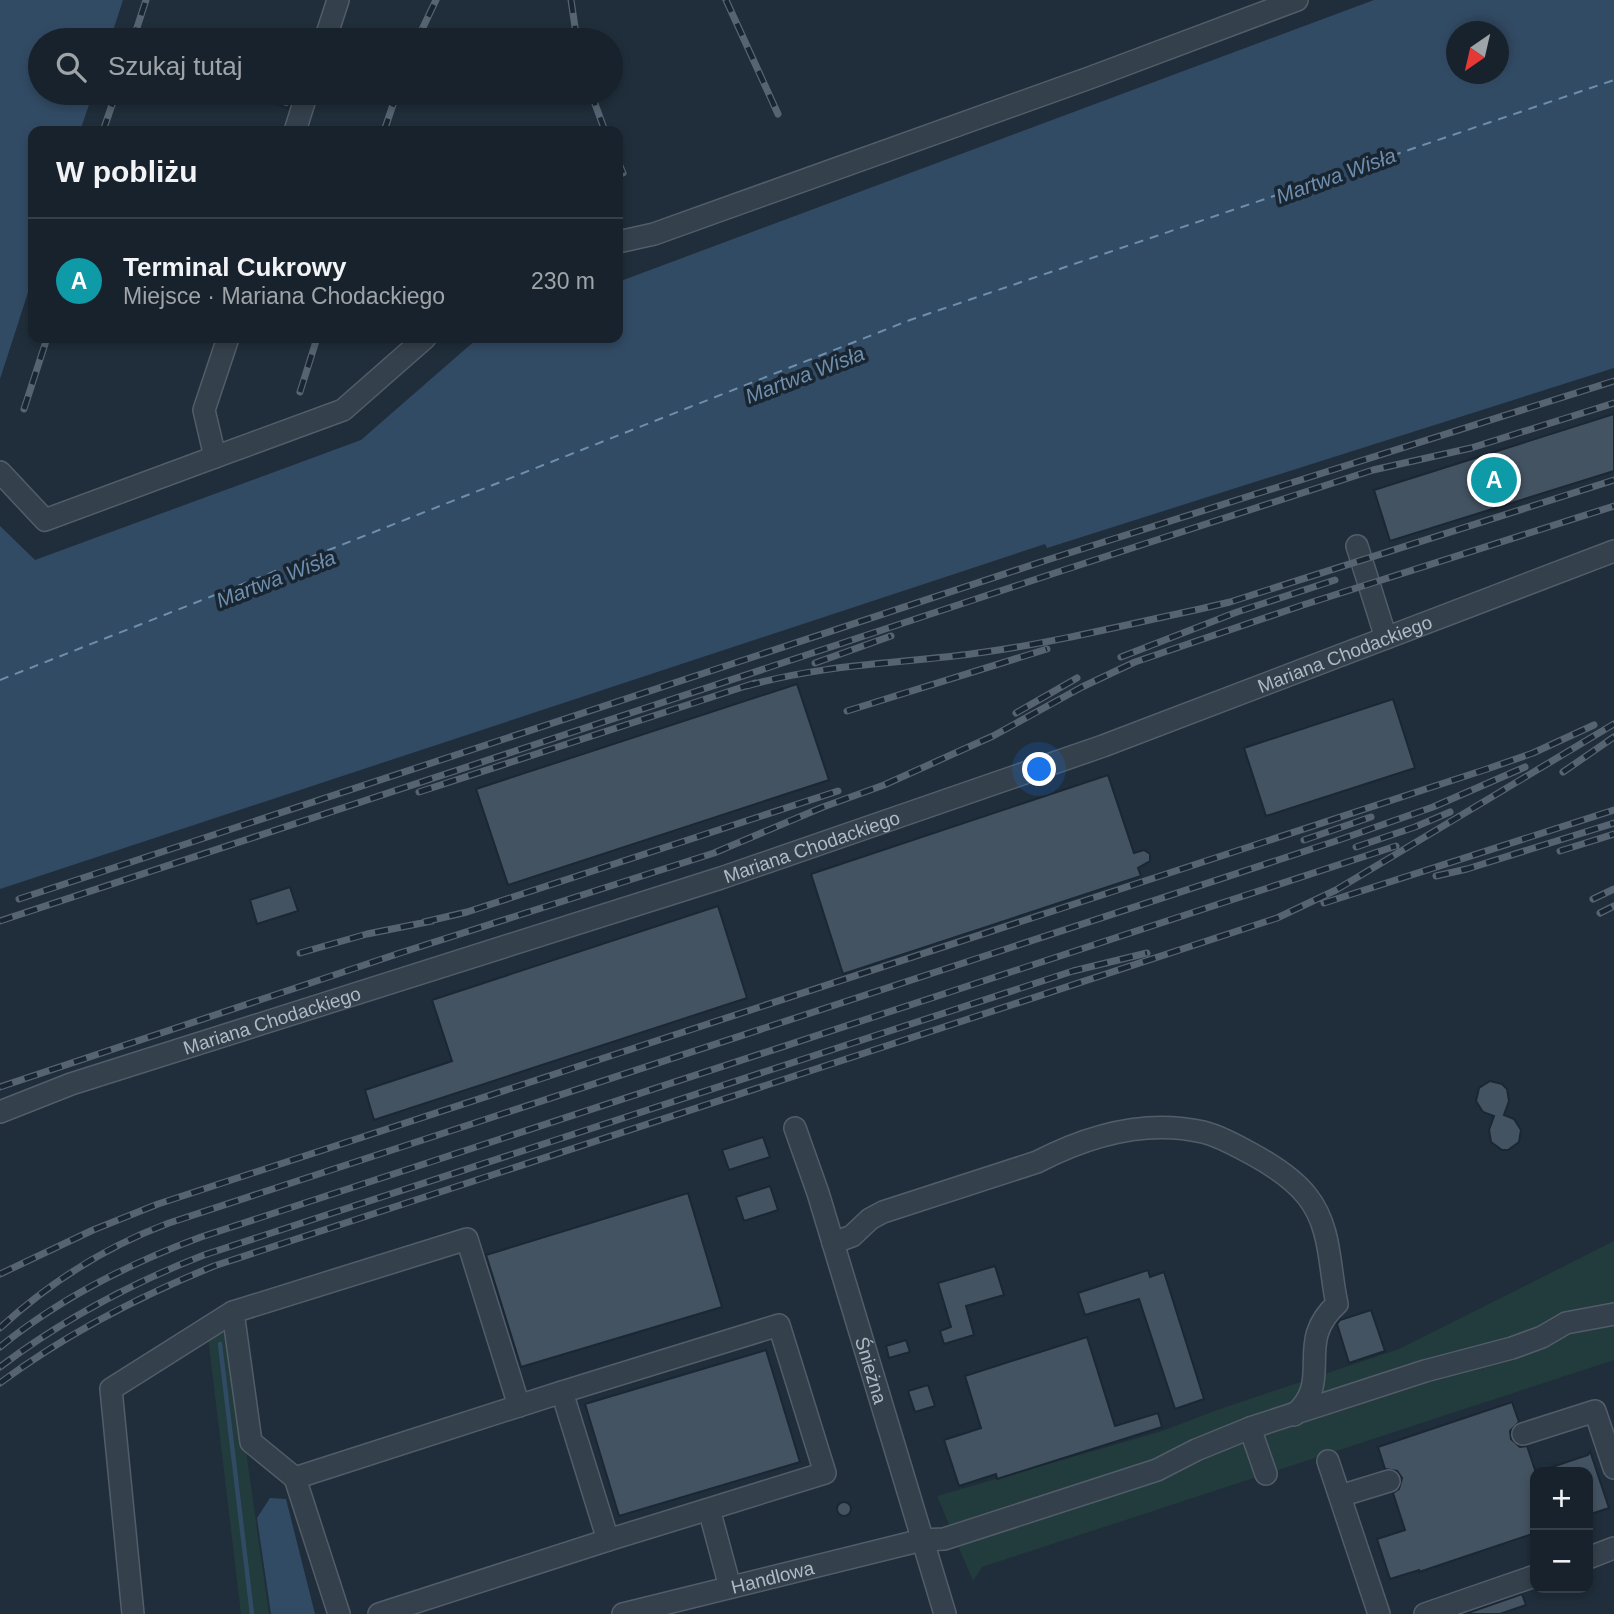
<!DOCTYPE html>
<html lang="pl">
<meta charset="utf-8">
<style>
:root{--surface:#18222c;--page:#252f38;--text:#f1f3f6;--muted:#9fa4a9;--line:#363f48;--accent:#7dbafe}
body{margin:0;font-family:Arial,sans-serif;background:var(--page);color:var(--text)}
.controls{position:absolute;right:21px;bottom:21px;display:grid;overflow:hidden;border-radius:14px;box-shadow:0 4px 10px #0003}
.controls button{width:63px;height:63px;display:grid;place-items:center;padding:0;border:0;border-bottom:2px solid var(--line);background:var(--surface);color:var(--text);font:35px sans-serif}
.compass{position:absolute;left:1446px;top:21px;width:63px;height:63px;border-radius:50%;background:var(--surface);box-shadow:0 4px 10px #0003;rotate:214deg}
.you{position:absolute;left:1040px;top:770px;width:24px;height:24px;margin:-18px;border:5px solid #fff;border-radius:50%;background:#1a73e8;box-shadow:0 0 0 10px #1a73e833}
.badge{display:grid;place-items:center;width:46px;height:46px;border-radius:50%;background:var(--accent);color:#fff;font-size:23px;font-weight:700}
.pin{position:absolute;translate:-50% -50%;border:4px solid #fff;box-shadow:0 2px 7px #0006}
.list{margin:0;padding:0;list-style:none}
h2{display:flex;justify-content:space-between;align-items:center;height:91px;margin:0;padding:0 28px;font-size:30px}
h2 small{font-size:23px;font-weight:400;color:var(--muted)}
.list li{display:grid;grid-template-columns:46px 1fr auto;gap:21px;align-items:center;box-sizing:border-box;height:126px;padding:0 28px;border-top:2px solid var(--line)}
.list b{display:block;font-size:26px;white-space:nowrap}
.list p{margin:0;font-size:23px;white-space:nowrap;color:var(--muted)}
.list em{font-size:23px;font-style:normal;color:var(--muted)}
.icon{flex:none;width:38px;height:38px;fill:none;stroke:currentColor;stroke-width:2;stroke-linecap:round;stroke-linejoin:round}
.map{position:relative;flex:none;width:1614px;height:1614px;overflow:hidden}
.search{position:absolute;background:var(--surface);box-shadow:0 4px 10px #0003;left:28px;top:28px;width:595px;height:77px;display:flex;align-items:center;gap:18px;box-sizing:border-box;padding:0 24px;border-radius:38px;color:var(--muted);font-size:26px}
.panel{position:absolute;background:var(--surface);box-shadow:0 4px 10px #0003;left:28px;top:126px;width:595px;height:217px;border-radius:14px}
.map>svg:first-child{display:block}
</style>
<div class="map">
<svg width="1614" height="1614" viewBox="0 0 1614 1614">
<rect width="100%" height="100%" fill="#202e3b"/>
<path fill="#223b3c" d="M 1614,1241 L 1614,1360 L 982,1567 L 973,1581 L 937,1496 L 1162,1431 L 1220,1409 L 1399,1349 Z
M 229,1331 L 269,1614 L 241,1614 L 208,1337 Z"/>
<path fill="#324b64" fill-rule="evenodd" d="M 0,0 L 123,0 L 110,40 L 40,40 L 40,93 L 93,93 L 80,131 L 33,131 L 33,277 L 0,379 Z
M 1374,0 L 1614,0 L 1614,368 L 1047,548 L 1045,544 L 0,889 L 0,526 L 35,560 L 361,440 L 478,338 L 618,338 L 618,282 ZM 1456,32 L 1498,32 L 1498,74 L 1456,74 Z
M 270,1498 L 286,1499 L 315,1614 L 271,1614 L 257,1518 Z"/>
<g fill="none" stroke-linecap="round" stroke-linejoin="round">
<path stroke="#324b64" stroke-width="4.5" d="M 220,1344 L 252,1614"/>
<path stroke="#6d8ead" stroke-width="2" stroke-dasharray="9 7" stroke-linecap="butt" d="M 0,680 L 910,320 L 1614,80"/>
</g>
<path fill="#445362" stroke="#1b2732" stroke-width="2" d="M 250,93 L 293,93 L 288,108 L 250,95 Z
M 1614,414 L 1614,471 L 1390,541 L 1374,490 Z
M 797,684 L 829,780 L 508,885 L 476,789 Z
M 1393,699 L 1415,768 L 1266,816 L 1244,748 Z
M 1108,775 L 1134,853 L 1144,850 L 1150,854 L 1150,861 L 1138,868 L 1141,876 L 843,974 L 811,874 Z
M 290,887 L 298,911 L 257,924 L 250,900 Z
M 718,906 L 747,998 L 374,1120 L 365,1090 L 452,1061 L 432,1000 Z
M 1490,1081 L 1502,1084 L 1507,1089 L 1509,1101 L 1504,1115 L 1514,1119 L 1521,1130 L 1519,1142 L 1508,1150 L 1502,1150 L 1491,1142 L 1489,1130 L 1494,1116 L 1483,1112 L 1476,1101 L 1479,1088 Z
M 763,1137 L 770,1157 L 729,1170 L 722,1150 Z
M 770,1186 L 778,1210 L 744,1221 L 736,1197 Z
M 688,1193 L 722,1307 L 521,1367 L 486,1255 Z
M 995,1266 L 1004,1295 L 966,1306 L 974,1335 L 944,1344 L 940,1331 L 951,1327 L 938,1283 Z
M 1148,1270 L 1150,1277 L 1164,1272 L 1204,1399 L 1175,1409 L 1139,1299 L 1085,1315 L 1078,1293 Z
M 1371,1310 L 1385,1351 L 1349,1363 L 1337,1324 L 1340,1320 Z
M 1087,1337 L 1115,1426 L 1158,1413 L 1162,1427 L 997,1479 L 996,1474 L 959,1486 L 944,1440 L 981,1428 L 965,1376 Z
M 906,1340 L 910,1352 L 889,1358 L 886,1346 Z
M 766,1350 L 800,1462 L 619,1516 L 585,1404 Z
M 928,1385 L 935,1406 L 915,1412 L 908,1391 Z
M 1512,1402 L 1519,1422 L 1510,1431 L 1511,1439 L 1520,1447 L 1527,1446 L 1535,1470 L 1535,1533 L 1419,1572 L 1419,1570 L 1390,1579 L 1377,1539 L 1405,1530 L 1393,1493 L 1399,1489 L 1402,1478 L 1397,1471 L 1385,1469 L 1378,1447 Z
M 1590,1451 L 1609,1508 L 1588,1515 L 1588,1472 L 1543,1472 L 1543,1470 L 1588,1455 Z
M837 1509a7 7 0 1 1 14 0a7 7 0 1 1-14 0Z
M 1522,1594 L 1526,1605 L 1500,1614 L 1465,1614 Z"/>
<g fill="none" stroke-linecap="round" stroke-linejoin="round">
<defs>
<g id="minor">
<path d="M 325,40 L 338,0"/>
<path d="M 295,131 L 307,93"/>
<path d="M 618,242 L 654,234 L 1092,77 L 1297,0"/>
<path d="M 228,338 L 204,410 L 215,457 L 343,410 L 425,338"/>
<path d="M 0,472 L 45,520 L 215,457"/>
<path d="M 1357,546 L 1386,638"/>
<path id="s1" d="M 0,1112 L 71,1084 L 721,878 L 1103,746 L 1614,551"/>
<path id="s2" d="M 795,1128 L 818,1193 L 945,1614"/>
<path d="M 833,1243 L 852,1236 L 870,1219 L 883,1212 L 1037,1162 C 1087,1136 1146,1119 1203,1132 C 1220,1136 1237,1146 1252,1154 C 1272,1165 1293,1178 1307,1196 C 1332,1227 1329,1269 1337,1304 C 1293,1343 1335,1380 1294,1415"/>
<path d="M 1250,1428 L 1266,1474"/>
<path d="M 1523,1434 L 1595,1411 L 1614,1468"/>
<path d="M 1328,1461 L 1379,1614"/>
<path d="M 295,1478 L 251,1442 L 233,1312 L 467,1239 L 519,1406"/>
<path d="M 1340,1496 L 1389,1481"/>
<path d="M 709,1509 L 825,1473 L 779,1325 L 562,1392 L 608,1540 L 709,1509 L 730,1587"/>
<path d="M 1588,1558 L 1614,1548"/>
<path d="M 133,1614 L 111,1389 L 233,1312"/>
<path d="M 339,1614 L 295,1478 L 562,1392"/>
<path d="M 379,1614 L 608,1540"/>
<path id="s3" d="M 623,1614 L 922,1540 L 944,1539 L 1157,1470 L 1196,1450 L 1250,1428 L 1425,1371 L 1512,1348 L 1542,1337 L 1566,1323 L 1614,1314"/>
<path d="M 1425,1614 L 1535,1576"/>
</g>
</defs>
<use href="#minor" stroke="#525d69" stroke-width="24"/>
<use href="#minor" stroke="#34404b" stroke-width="21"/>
<defs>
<path id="rail" d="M 571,0 L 577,40
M 726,0 L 778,114
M 133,40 L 146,0
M 417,40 L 436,0
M 591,93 L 605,131
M 103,131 L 116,93
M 384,131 L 397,93
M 618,161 L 623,173
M 300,392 L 317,338
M 24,409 L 47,338
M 1121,657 L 1237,612 L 1335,580
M 815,663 L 891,636
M 747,686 C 827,663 904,664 985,652 C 1057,642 1129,624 1200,609 L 1230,602 L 1614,480
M 847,711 L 1047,649
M 1016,713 L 1077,678
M 1563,772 L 1614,737
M 419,792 L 755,683
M 1304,840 L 1371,817
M 1356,847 L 1415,827 L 1450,812
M 1560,851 L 1614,834
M 1436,876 L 1467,869 L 1614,823
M 19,899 L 1050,559 L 1614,381
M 1593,899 L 1614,889
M 1324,903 L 1614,810
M 1600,913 L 1614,906
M 0,921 L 1064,570 L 1373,470 L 1471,448 L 1614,403
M 424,922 L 467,912 L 838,791
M 300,953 L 367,934 L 432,921
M 0,1087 L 400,953 L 714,853 L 823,807 L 884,785 L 993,736 L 1082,687 L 1135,662 L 1303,605 L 1614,506
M 0,1274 L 93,1230 L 158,1204 L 1487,769 L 1533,753 L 1594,725
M 0,1328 C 50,1282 105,1247 169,1223 L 1336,841 L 1433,807 L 1525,767
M 0,1347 C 60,1298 128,1264 201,1237 L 1396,846
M 0,1367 C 62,1320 132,1283 204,1255 L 1073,971 L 1147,953
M 0,1383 C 66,1334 138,1297 214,1266 L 1277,918 L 1336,890 L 1614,724"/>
</defs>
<use href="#rail" stroke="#566472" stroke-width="7"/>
<use href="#rail" stroke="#192530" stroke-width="4.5" stroke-dasharray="13" stroke-linecap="butt"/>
</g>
<g text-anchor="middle" stroke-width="7" stroke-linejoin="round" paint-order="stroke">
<g font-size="19" fill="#afbac7" stroke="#192530">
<text dy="7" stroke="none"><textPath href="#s1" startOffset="1421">Mariana Chodackiego</textPath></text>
<text dy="7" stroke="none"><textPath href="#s1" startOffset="854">Mariana Chodackiego</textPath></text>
<text dy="7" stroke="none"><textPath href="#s1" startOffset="287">Mariana Chodackiego</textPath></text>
<text dy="7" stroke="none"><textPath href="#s2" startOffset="254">Śnieżna</textPath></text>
<text dy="7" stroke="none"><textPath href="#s3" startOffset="154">Handlowa</textPath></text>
</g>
<g font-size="21" font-style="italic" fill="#6d8ead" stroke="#192530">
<text transform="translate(1336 176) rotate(-20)" y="7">Martwa Wisła</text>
<text transform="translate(805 375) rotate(-21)" y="7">Martwa Wisła</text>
<text transform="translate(276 579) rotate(-21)" y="7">Martwa Wisła</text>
</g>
</g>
</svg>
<div class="controls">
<button>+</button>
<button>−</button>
</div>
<svg class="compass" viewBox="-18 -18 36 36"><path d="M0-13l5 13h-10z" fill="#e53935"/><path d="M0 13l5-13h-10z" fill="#9fa4a9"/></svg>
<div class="you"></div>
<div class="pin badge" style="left:1494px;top:480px;background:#0f9aa8">A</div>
<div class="search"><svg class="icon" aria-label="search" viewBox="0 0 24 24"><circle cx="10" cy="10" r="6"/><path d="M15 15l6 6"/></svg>Szukaj tutaj</div>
<section class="panel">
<h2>W pobliżu<small></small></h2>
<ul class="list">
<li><span class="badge" style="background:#0f9aa8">A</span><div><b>Terminal Cukrowy</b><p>Miejsce · Mariana Chodackiego</p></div><em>230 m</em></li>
</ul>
</section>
</div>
